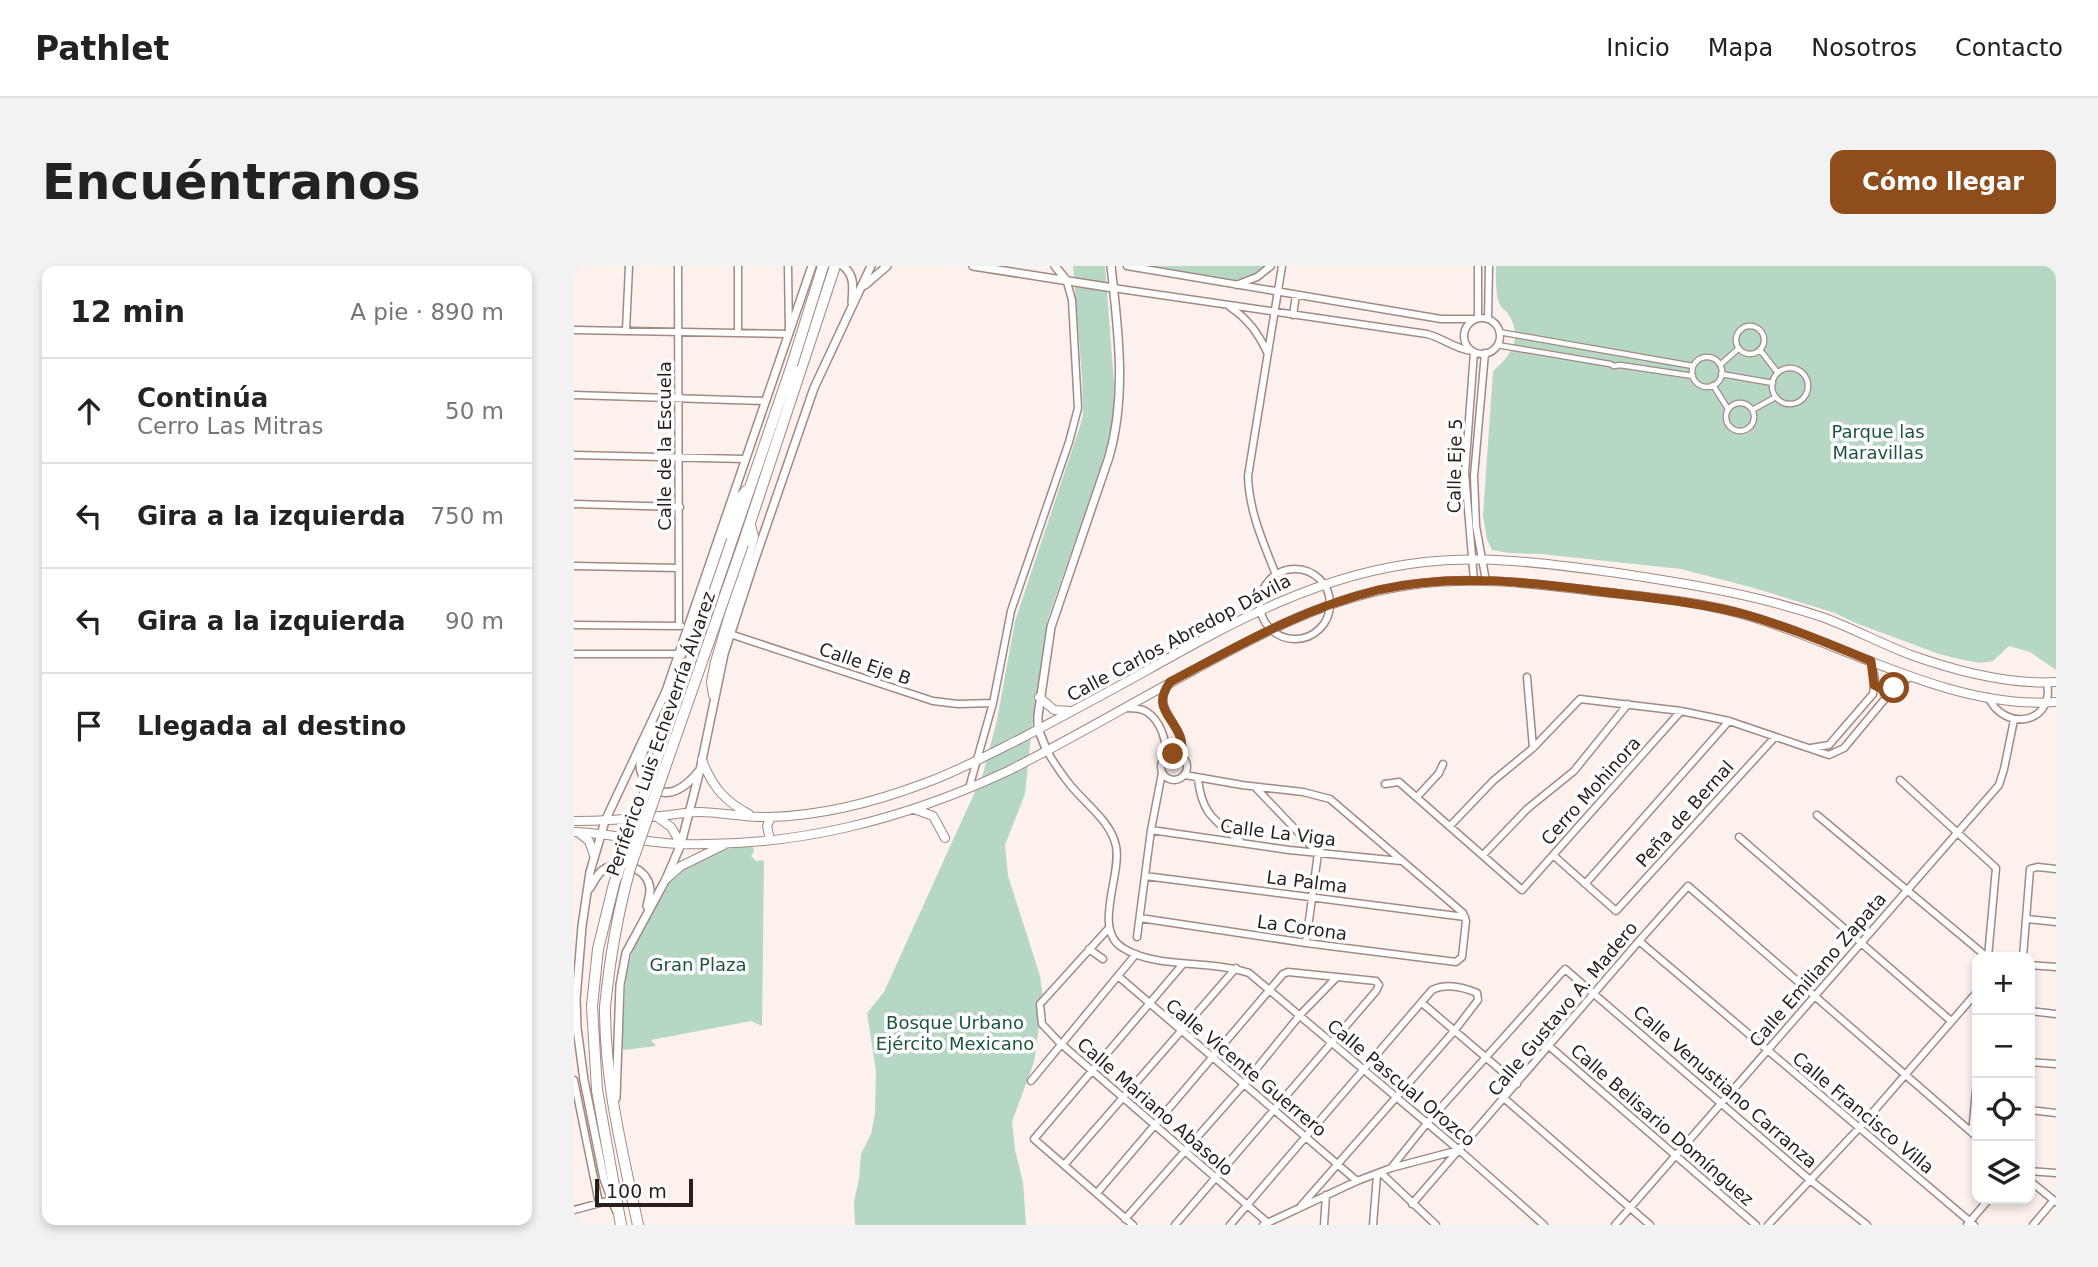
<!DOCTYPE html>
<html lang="es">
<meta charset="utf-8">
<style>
:root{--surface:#fff;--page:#f2f2f2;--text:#222;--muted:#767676;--line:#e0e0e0;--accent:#8f4d1c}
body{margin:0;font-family:"DejaVu Sans",sans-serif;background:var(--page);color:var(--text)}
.controls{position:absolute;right:21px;bottom:21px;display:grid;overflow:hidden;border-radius:14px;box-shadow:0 4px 10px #0003}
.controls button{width:63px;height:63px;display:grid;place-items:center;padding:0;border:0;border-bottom:2px solid var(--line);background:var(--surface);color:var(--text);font:35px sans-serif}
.scale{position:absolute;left:21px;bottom:18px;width:98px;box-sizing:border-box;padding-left:7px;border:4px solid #281e1a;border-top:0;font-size:19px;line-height:24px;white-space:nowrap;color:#281e1a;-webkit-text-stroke:5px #fff;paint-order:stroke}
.stop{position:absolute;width:21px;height:21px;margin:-16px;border:5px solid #8f4d1c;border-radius:50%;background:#fff}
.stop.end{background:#8f4d1c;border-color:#fff;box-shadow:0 2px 7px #0008}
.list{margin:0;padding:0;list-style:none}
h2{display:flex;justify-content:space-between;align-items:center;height:91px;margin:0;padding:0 28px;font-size:30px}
h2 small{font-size:23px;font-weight:400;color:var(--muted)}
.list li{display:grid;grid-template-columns:46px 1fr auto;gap:21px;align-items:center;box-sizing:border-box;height:105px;padding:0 28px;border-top:2px solid var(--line)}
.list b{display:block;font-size:26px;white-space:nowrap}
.list p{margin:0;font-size:23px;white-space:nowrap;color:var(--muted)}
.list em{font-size:23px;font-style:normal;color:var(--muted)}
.icon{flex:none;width:38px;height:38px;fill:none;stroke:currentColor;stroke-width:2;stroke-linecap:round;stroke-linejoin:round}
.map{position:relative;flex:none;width:1482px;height:959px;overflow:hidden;border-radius:14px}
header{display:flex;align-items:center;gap:42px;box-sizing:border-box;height:98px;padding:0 35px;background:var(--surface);border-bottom:2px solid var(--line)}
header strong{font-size:33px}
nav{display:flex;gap:38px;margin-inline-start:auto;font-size:24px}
.intro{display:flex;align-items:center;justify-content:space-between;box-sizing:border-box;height:168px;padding:0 42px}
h1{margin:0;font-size:49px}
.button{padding:18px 32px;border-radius:14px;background:var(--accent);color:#fff;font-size:24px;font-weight:700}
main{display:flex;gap:42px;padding:0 42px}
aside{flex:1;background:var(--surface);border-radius:14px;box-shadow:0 4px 10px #0003}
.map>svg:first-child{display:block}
</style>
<header>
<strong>Pathlet</strong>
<nav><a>Inicio</a><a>Mapa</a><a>Nosotros</a><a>Contacto</a></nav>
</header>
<div class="intro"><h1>Encuéntranos</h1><a class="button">Cómo llegar</a></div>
<main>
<aside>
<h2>12 min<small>A pie · 890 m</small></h2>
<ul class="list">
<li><svg class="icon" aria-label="ahead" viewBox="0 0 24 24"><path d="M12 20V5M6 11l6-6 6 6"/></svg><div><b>Continúa</b><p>Cerro Las Mitras</p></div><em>50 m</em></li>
<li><svg class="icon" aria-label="left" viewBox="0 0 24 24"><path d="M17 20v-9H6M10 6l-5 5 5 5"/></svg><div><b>Gira a la izquierda</b></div><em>750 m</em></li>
<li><svg class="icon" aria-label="left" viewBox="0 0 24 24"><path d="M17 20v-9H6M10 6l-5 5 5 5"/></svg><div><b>Gira a la izquierda</b></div><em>90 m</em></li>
<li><svg class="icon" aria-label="arrive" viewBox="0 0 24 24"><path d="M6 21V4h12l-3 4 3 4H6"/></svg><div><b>Llegada al destino</b></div></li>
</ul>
</aside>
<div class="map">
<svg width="1482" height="959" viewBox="0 0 1482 959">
<rect width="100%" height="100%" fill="#fcf1ec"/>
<path fill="#b6d7c4" d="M 499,0 L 531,0 L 541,130 L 537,164 L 530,192 L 474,352 L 457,469 L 451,528 L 431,579 L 434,610 L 466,710 L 469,732 L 460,796 L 438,856 L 441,884 L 449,916 L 452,959 L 281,959 L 280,935 L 285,913 L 287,888 L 297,868 L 301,848 L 302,805 L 293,747 L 310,726 L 409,508 L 423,454 L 441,355 L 506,160 L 509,149 L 508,110 Z
M 560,0 L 695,0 L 684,8 L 659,15 Z
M 922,0 L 1475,0 L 1482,4 L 1482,404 L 1456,386 L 1435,380 L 1419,395 L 1406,397 L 1385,393 L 1365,388 L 1279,356 L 1261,347 L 1180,322 L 1107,303 L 967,288 L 935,287 L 918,284 L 913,273 L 909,250 L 919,105 C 937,90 950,71 934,48 C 932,44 928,43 926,39 C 921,29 922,11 922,0 Z
M 178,579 L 180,585 L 177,590 L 182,595 L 189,594 L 190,597 L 188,760 L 177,755 L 77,774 L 82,780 L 50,784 L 47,780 L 52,711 L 59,682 L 98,613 L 107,604 L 128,591 L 152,583 Z"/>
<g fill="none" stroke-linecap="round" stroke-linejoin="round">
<defs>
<path id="pedestrian" d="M1162 74a14 14 0 1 1 28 0a14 14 0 1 1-28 0Z
M 925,66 L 1119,100
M 923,79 L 1036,98 L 1040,100 L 1046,99 L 1119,110
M 1186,84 L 1204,107
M1118 106a15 15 0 1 1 30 0a15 15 0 1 1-30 0Z
M 1146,99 L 1164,83
M1198 120a18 18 0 1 1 36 0a18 18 0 1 1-36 0Z
M 1147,108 L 1199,117
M 1139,119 L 1154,143
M1152 151a14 14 0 1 1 28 0a14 14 0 1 1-28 0Z
M 1178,144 L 1202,131"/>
<path id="minor" d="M 104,0 L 105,360
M 553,0 L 867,53 L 901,53
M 662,19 L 683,11 L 697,0
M 539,22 L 853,68 C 869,72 883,84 898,85
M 656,41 C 674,53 684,67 693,86
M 719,49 L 722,29
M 904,52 L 904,0
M890 70a18 18 0 1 1 36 0a18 18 0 1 1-36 0Z
M 914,53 L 915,0
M 0,64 L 215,68 L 214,0
M 52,65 L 55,0
M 164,67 L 164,0
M 911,87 L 900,210 L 902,260 L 912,315
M 0,129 L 192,135
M 0,189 L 171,193
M 0,238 L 106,241
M 0,300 L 105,302
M686 338a35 35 0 1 1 70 0a35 35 0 1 1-70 0Z
M 702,309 C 689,276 675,245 674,210 L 708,0
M 900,315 L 891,207 L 900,86
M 0,359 L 107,360
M 156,368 L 359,435 L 384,438 L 419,437
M 0,388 L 106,388
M 953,411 L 959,482
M 595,418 C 580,438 597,450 605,468 C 609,476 608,483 608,491
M 1414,431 C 1432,468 1481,456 1473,417
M 551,442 C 558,442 568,442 573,446 C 587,455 593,476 592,491
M 1237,482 L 1255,479 L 1299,428 L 1301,414 L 1297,395
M 473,485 C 480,497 488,509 497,520 C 513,539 537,556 542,580 C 548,609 518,664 549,682 C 581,703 639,694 675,707 L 885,884 L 970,959
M587 501a13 13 0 1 1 26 0a13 13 0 1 1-26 0Z
M 624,513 C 628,549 641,554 667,576
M 1326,514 L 1422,602 L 1414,691
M 811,518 L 825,516 L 948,624 L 1107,445
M 681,521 L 744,587 L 732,677
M 395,522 L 419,437 L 437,345 L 495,176 L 504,142 L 498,34 L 493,16
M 843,531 L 865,507 L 869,498
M 1243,549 L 1413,691
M 876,560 L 919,515 L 959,482 L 1006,433 L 1107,445 L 1155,455 L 1255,489 L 1270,482 L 1320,422 L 1336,411
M 577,564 L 715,584 L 827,595
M 1165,571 L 1377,755
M 909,589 L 953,543 L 1000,505 L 1054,438
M 979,589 L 1042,645 L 1201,471
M 571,610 L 891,651
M 1011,618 L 1155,455
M 566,652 L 732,677 L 882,696 L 888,691 L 892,655 L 889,647 L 756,533 L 729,526 L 668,519 L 611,509
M 1453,653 L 1482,656
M 534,663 L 466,738 L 468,758 L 486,777 L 694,957
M 563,671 L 577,564 L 588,507
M 1065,675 L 1400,959
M 515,683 L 529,693
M 1449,691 L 1456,603 L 1464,601 L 1482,603
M 1456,699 L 1482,701
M 544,710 L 783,915
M 848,737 L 943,818
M 1456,745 L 1482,748
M 975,780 L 1182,959
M 1456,796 L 1482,798
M 0,814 L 25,937
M 457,815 L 562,688
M 931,833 L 1076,959
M 1456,844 L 1482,847
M 1398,867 L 1403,814
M 491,898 L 662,702
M 817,902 L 853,857 L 991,703 L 1236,914 L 1293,959
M 1456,905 L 1482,907
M 807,907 L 862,959
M 1456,915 L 1482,936
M 523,927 L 709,708 L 714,706 L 802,715 L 805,719 L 802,725 L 601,959
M 838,938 L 1065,675 L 1114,620 L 1403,871
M 0,944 L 37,934
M 551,953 L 670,818 L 726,749 L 762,712
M 559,959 L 460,873 L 609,698
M 656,959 L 858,724 C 872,717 889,721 903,727 L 904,734 L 881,764 L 727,940
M 689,959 L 783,915 L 817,902 L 885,884
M 750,959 L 752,929
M 799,959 L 803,909
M 1041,959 L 1425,519 L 1430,503 L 1440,454
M 1194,959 L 1286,861 L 1403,726
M 1393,959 L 1415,933
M 1459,959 L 1480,934"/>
<path id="tertiary" d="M 269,0 C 281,9 279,22 278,36
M 399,0 L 539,22
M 481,0 L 493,15
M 291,19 L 313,0
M 78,457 L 80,463 C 76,474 66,487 66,499 C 66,506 70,513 75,518 C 93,537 113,520 125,505
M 473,485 L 464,463 L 464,450 L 477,361 L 535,191 C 553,129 544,63 537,0
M 16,622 C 20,615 23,608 29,604 C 46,592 75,602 76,624 C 76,629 74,635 73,640
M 42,832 L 46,719 L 52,687 L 92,613 L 107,578 L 126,504 L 150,388 L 181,293 L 240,122 L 297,0
M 42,944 L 30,913 L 10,814 L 3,762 L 2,733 L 8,660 L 16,606 L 31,555 L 92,425 L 238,0"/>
<path id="secondary" d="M 465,431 L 480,444 L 497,445
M 128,494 C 138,520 150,535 175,548
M 340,543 L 359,550 L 371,572
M 83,551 L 97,561 L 107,578
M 0,555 C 29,555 57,553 86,550 C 99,549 112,546 125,546 C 148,546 171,552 195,551 C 248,550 304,535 354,516 C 386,504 416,488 446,473 C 487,451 529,429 570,406 C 659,356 747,307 851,296 C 914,289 975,298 1037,306 C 1110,317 1181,328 1251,352 C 1280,363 1308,378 1337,389 C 1382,405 1434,419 1482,416
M 0,566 C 36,567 71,577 107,578 C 223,581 329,554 434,505 C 497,473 558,437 620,404 C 690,366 756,330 836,319 C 898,310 958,317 1019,325 C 1072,331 1127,335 1178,351 C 1273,380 1381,444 1482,436
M 5,567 L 15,575 L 20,589
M 196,574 L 193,560 L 197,551
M 92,613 L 107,600 L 152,578"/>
<path id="trunk" d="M 158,274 L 218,99
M 169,278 L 261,0
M 106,388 L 116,374 L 164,235 L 173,224
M 140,429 L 138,416 L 142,396 L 179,271 L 176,259
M 18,740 L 23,824 L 47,959
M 31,741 C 31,818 48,884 64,959"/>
</defs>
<use href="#pedestrian" stroke="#a38980" stroke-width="7"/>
<use href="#minor" stroke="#a38980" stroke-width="9"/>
<use href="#tertiary" stroke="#a38980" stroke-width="10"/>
<use href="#secondary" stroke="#a38980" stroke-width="10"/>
<use href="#trunk" stroke="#a38980" stroke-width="12"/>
<use href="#pedestrian" stroke="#fff" stroke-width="4.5"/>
<use href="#minor" stroke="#fff" stroke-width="6"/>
<use href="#tertiary" stroke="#fff" stroke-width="7"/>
<use href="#secondary" stroke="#fff" stroke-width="8"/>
<use href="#trunk" stroke="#fff" stroke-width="10"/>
<defs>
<path id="trunk-bridge" d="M 218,99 L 249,0
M 18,740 L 24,683 L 40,618 L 158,274
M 31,741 C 36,690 43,648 57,599 L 169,278"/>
</defs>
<use href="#trunk-bridge" stroke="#a38980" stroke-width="12" stroke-linecap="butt"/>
<use href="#trunk-bridge" stroke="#fff" stroke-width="10"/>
</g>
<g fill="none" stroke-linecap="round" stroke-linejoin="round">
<path stroke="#8f4d1c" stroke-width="9" d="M 599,488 L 608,491 C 608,483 609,475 605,468 C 595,447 579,440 596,416 C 666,379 727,343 804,324 C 874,308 945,315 1015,324 C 1068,331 1121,335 1173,349 C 1215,361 1256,378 1297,395 L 1300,419 L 1316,427 L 1320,422"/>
</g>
<g text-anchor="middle" stroke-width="7" stroke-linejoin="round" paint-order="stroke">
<g font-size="18" fill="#1b563c" stroke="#fff">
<text x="1304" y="172">Parque las<tspan x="1304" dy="21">Maravillas</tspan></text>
<text x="124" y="705">Gran Plaza</text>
<text x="381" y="763">Bosque Urbano<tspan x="381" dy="21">Ejército Mexicano</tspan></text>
</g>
<g font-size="18" fill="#281e1a" stroke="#fff">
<text transform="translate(91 180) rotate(-90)" y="6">Calle de la Escuela</text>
<text transform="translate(881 200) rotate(-89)" y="6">Calle Eje 5</text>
<text transform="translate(605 372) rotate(-28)" y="6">Calle Carlos Abredop Dávila</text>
<text transform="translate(291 398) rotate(19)" y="6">Calle Eje B</text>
<text transform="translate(87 468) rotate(-71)" y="6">Periférico Luis Echeverría Álvarez</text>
<text transform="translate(1017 525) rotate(-48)" y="6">Cerro Mohinora</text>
<text transform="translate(1111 548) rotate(-48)" y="6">Peña de Bernal</text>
<text transform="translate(704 567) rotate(7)" y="6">Calle La Viga</text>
<text transform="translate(733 616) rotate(7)" y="6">La Palma</text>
<text transform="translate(728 662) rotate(8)" y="6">La Corona</text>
<text transform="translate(1244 704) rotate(-49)" y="6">Calle Emiliano Zapata</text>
<text transform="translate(989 743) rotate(-50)" y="6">Calle Gustavo A. Madero</text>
<text transform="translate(672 802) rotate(40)" y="6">Calle Vicente Guerrero</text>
<text transform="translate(827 817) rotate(40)" y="6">Calle Pascual Orozco</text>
<text transform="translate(1151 821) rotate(41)" y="6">Calle Venustiano Carranza</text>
<text transform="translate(581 841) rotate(41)" y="6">Calle Mariano Abasolo</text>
<text transform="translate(1289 847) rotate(40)" y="6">Calle Francisco Villa</text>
<text transform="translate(1088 859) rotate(41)" y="6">Calle Belisario Domínguez</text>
</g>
</g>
</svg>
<div class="controls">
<button>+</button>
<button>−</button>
<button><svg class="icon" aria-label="locate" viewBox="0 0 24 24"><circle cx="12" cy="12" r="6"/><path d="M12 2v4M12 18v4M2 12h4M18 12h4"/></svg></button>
<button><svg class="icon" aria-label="layers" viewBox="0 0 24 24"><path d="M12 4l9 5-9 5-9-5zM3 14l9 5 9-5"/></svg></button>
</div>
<div class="scale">100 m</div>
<div class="stop" style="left:1320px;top:422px"></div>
<div class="stop end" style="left:599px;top:488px"></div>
</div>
</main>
